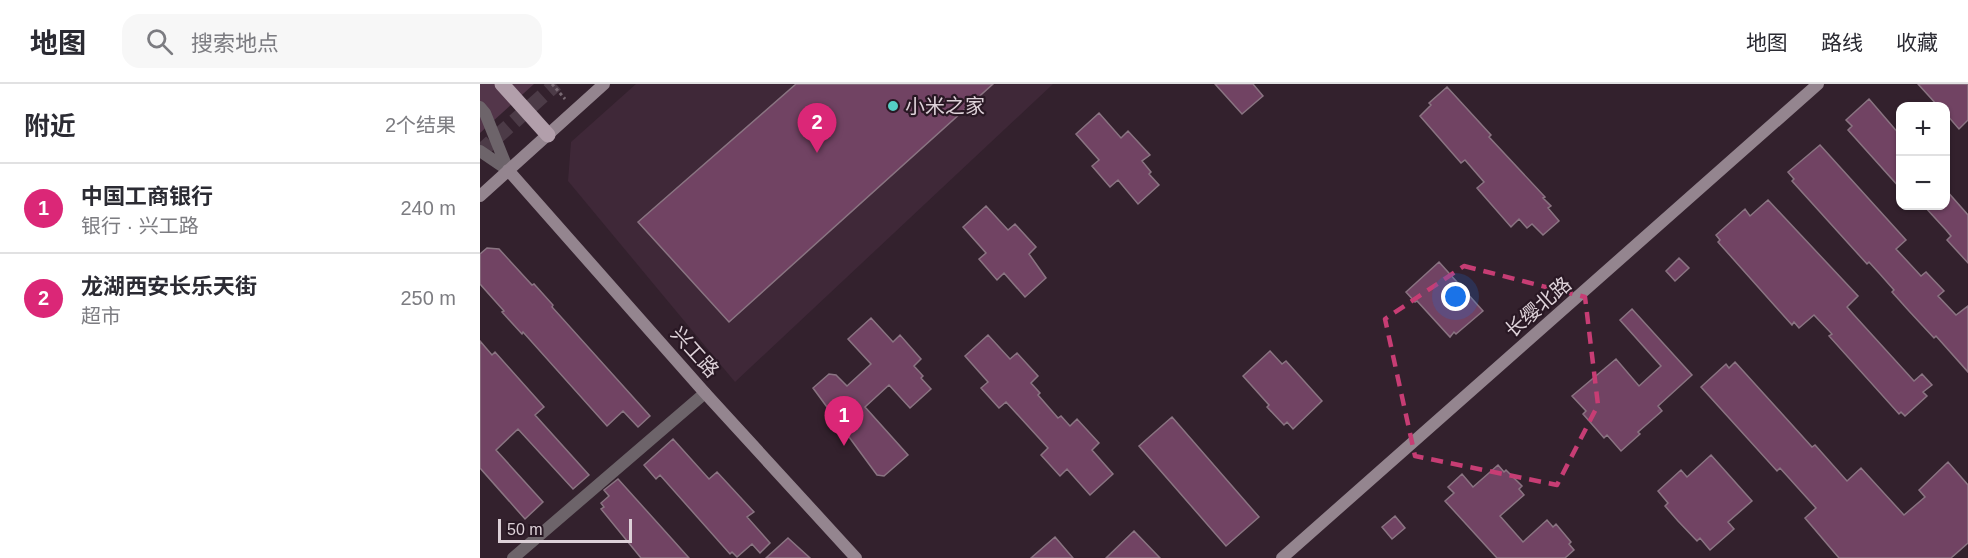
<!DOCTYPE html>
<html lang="zh">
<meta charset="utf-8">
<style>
:root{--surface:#fff;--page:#f7f7f7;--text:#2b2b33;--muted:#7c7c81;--line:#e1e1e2;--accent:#db2777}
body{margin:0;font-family:Helvetica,"Noto Sans SC",sans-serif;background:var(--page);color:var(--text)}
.controls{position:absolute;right:18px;top:18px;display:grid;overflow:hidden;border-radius:12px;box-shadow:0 2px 4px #0004}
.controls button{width:54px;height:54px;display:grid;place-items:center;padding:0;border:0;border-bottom:2px solid var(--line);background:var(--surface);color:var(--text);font:30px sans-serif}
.scale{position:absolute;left:18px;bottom:15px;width:134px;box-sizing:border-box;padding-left:6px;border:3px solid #ddd1d8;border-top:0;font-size:16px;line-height:21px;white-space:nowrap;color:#ddd1d8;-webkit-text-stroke:4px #291824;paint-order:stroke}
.you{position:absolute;left:976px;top:213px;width:21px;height:21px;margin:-15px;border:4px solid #fff;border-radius:50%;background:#1a73e8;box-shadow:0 0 0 9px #1a73e833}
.badge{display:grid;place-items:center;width:39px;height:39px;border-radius:50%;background:var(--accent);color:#fff;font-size:20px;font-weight:700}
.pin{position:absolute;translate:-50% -50px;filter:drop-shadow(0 2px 3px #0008)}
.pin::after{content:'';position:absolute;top:32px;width:21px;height:18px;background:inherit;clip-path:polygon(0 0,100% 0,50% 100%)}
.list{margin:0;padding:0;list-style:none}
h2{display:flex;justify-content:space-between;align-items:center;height:78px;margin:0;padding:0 24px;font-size:26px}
h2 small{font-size:20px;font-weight:400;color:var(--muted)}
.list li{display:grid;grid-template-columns:39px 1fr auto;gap:18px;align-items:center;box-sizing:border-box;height:90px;padding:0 24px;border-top:2px solid var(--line)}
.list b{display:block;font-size:22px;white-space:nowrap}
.list p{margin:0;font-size:20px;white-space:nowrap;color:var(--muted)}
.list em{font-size:20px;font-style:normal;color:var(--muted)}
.icon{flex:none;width:33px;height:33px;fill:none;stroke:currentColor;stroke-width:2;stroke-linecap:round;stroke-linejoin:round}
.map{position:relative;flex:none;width:1488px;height:474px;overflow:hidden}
header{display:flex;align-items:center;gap:36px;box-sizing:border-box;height:84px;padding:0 30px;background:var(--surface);border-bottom:2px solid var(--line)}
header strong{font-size:28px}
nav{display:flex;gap:33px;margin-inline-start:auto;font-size:21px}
.search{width:420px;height:54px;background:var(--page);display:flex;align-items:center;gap:15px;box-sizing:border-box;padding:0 21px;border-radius:18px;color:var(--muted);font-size:22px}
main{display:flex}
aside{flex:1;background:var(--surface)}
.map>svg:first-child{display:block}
</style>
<header>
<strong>地图</strong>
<div class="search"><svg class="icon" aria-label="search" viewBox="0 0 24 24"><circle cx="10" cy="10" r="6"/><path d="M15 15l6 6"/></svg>搜索地点</div>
<nav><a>地图</a><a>路线</a><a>收藏</a></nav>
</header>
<main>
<aside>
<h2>附近<small>2个结果</small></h2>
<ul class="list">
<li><span class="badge">1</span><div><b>中国工商银行</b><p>银行 · 兴工路</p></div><em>240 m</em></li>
<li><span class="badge">2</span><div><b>龙湖西安长乐天街</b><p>超市</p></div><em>250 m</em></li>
</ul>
</aside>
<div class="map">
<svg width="1488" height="474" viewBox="0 0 1488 474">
<rect width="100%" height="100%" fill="#33212d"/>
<path fill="#3f2838" d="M 156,0 L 573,0 L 255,298 L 88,97 L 91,58 Z"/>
<path fill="#53364a" d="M 0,0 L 54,0 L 0,49 Z"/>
<path fill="#714363" stroke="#8a7482" stroke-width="1.5" d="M 316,0 L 513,0 L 249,238 L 158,138 Z
M 735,0 L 773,0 L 783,12 L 762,30 Z
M 1438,0 L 1488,0 L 1488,36 L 1479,45 L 1466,30 L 1466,22 L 1458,22 Z
M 967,3 L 1011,51 L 1009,53 L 1065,113 L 1063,114 L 1071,122 L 1068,124 L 1079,137 L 1063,151 L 1052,140 L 1047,144 L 1039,135 L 1031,143 L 997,104 L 1004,98 L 985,76 L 981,79 L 940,32 L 951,21 L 949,19 Z
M 1389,15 L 1420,51 L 1420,104 L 1368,46 L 1372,42 L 1366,36 Z
M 619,29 L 641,54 L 648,47 L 670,71 L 662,77 L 671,88 L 669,90 L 679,101 L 658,120 L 638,96 L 630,103 L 612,82 L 619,76 L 596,50 Z
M 1340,61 L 1426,156 L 1416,165 L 1441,192 L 1446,188 L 1464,207 L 1458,212 L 1476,231 L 1488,222 L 1488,288 L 1456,252 L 1454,254 L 1429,227 L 1412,208 L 1414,206 L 1399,189 L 1389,178 L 1387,180 L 1312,97 L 1314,95 L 1308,88 Z
M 1466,106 L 1488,131 L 1488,179 L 1467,156 L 1471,152 L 1466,146 L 1444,122 L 1466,122 Z
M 1288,116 L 1378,212 L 1367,223 L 1374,231 L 1434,297 L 1442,290 L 1452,301 L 1443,308 L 1447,312 L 1425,332 L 1421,328 L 1419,330 L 1349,252 L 1352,250 L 1334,231 L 1319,244 L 1314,238 L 1312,241 L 1238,158 L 1240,156 L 1236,151 L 1265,125 L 1270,132 Z
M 506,122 L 528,146 L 535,140 L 556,163 L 549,170 L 566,194 L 545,213 L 524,189 L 517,196 L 499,175 L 506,169 L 483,143 Z
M 7,164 L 19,165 L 52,201 L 54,200 L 73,221 L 72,223 L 170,332 L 158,343 L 143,327 L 127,342 L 43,248 L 42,250 L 22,228 L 24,227 L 0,200 L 0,170 Z
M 1199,174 L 1209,184 L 1195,197 L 1186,187 Z
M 959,178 L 1003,227 L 976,250 L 974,248 L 970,253 L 937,217 L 935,218 L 926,208 Z
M 1152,225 L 1212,291 L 1178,322 L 1182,327 L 1158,348 L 1160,350 L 1141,367 L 1127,351 L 1124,354 L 1103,330 L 1106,327 L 1092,312 L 1136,275 L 1159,302 L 1181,282 L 1140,236 Z
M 391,234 L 413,258 L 420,251 L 441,275 L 434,282 L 443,292 L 441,294 L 451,305 L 430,324 L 409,301 L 385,323 L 428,371 L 404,392 L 397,391 L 333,304 L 349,290 L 356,291 L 367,302 L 391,280 L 368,255 Z
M 508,251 L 530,275 L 537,269 L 558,292 L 551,299 L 560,309 L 558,311 L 578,334 L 581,332 L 590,342 L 597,335 L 619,359 L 612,366 L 633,390 L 610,411 L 587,385 L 580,392 L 561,371 L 568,364 L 526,318 L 519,324 L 501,304 L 508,298 L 485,272 Z
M 0,257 L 12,271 L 15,268 L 64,323 L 55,331 L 109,391 L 93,405 L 38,345 L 16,366 L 63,418 L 45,435 L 0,384 Z
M 790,267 L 802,280 L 806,277 L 842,317 L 813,345 L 807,338 L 804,341 L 787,323 L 789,321 L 763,292 Z
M 1255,278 L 1332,363 L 1335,361 L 1367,397 L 1381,384 L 1424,431 L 1445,413 L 1439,406 L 1468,378 L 1488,401 L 1488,459 L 1471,474 L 1359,474 L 1325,434 L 1336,424 L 1300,384 L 1297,387 L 1221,303 L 1246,280 L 1249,284 Z
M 692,333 L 779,433 L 746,462 L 659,362 Z
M 193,355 L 229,395 L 237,388 L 274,428 L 267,433 L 290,459 L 280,469 L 272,460 L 257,473 L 252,468 L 250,470 L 180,391 L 176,395 L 164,381 Z
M 1231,371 L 1272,417 L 1248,438 L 1254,445 L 1230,466 L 1220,454 L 1217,457 L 1198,437 L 1185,422 L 1188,419 L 1178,407 L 1201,386 L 1207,393 Z
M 1018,381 L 1024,388 L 1026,386 L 1042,402 L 1039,405 L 1044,411 L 1020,432 L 1043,458 L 1067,436 L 1073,443 L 1076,440 L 1091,458 L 1089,460 L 1094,466 L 1085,474 L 1017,474 L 965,417 L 974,409 L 968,403 L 982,390 L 993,403 Z
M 138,395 L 192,455 L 209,474 L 161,474 L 121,425 L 124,423 L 121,419 L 129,412 L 124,406 Z
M 915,432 L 925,444 L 912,455 L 902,443 Z
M 654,447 L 680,474 L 626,474 Z
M 575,453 L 593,474 L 551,474 Z
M 308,454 L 330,474 L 286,474 Z"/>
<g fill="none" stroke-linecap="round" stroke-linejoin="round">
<path stroke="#4c3b47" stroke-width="15" stroke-dasharray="15 8" stroke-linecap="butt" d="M 0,68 L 76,0"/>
<path stroke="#786973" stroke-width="3" stroke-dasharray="3 3" stroke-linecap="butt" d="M 72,0 L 85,15"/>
<path stroke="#6d646a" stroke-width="12" d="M 0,23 L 5,29 L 28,86
M 0,67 L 28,86
M 33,474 L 225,309"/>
<path stroke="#94858f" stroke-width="12" d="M 28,86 L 225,309 L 376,474
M 0,112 L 124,0
M 802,474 L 1338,0"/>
<path stroke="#b29fab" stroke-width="15" d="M 22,0 L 68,51"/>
</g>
<path fill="none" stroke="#c73d74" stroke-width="4.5" stroke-dasharray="12 8" stroke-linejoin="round" d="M 984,182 L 1105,213 L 1118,321 L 1077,401 L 935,372 L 905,235 Z"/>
<circle fill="#55cec5" stroke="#291824" stroke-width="2" cx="413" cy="22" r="6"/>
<g text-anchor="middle" stroke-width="4.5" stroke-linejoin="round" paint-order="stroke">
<g font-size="20" fill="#ddd1d8" stroke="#291824" text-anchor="start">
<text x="425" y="29">小米之家</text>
</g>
<g font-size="20" fill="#ddd1d8" stroke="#291824">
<text transform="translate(1058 223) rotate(-41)" y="7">长缨北路</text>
<text transform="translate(215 268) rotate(48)" y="7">兴工路</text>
</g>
</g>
</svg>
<div class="controls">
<button>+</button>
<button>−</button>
</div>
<div class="scale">50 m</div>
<div class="you"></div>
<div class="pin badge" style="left:364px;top:362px">1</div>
<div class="pin badge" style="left:337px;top:69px">2</div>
</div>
</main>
